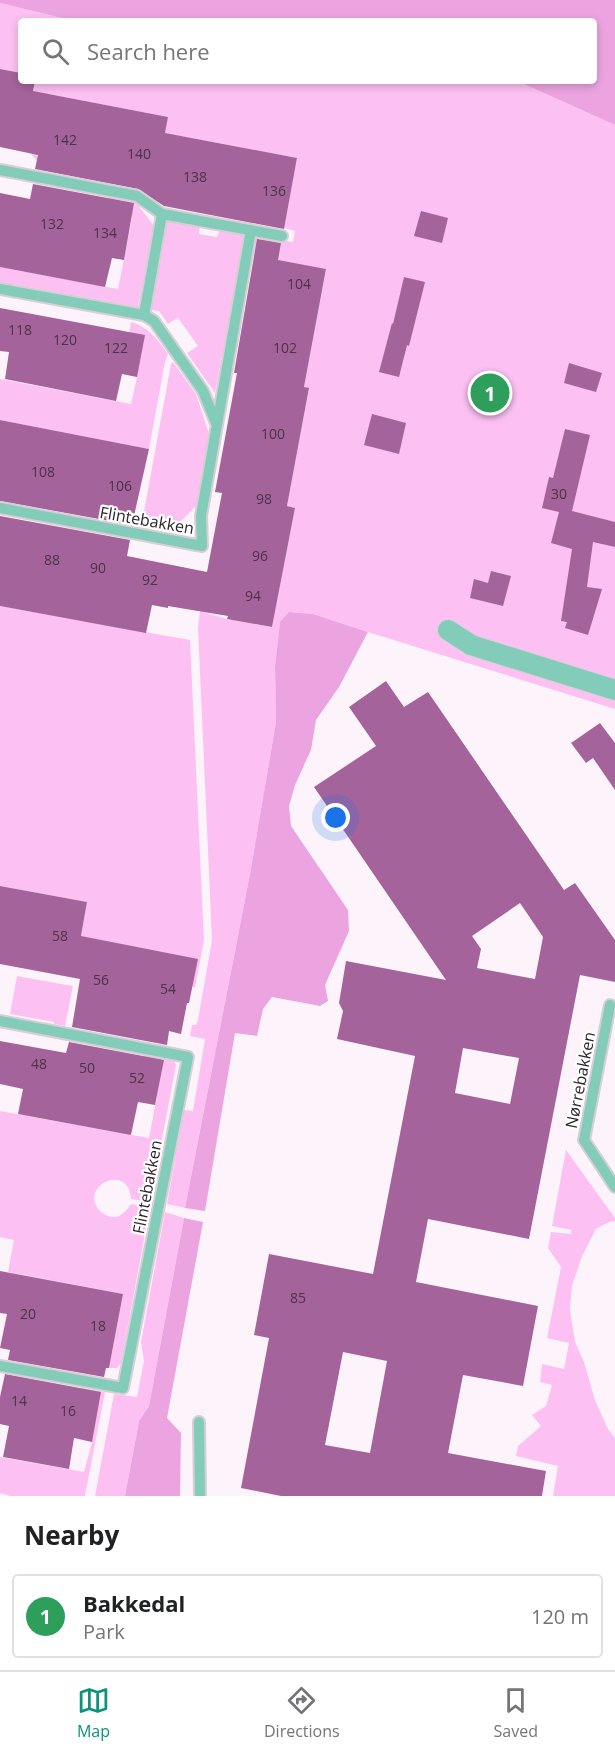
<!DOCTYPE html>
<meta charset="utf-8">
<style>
:root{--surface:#fff;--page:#f6f6f6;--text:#202124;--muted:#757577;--line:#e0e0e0;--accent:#0b927c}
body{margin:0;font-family:"Open Sans",sans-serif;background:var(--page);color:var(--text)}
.you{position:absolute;left:336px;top:818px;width:21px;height:21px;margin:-15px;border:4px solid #fff;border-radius:50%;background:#1a73e8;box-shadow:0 0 0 9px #1a73e833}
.badge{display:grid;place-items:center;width:39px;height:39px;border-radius:50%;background:var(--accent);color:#fff;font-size:20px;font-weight:700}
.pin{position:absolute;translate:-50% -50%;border:3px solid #fff;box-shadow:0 2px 6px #0006}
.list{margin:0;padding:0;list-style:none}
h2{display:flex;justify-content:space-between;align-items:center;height:78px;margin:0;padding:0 24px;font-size:26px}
h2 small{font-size:20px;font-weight:400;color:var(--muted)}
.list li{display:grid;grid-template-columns:39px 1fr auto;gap:18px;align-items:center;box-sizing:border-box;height:84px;margin:0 12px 12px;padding:0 12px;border:2px solid var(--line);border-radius:6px}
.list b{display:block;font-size:22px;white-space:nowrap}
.list p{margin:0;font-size:20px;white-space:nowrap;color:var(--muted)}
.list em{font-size:20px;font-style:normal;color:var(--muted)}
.icon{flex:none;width:33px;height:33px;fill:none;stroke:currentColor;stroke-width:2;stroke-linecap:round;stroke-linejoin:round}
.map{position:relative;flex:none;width:615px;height:1496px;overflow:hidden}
.search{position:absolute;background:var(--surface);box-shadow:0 3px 9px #0003;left:18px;right:18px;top:18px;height:66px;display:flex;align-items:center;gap:15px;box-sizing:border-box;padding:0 21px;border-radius:6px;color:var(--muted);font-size:22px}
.sheet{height:174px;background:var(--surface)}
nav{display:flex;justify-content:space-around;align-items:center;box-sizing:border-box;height:84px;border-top:2px solid var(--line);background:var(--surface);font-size:16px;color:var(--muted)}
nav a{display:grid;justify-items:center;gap:3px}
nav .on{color:var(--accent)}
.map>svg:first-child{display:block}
</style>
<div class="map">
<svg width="615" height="1496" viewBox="0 0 615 1496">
<rect width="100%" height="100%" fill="#fdf4fb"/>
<path fill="#fcc1f2" d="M 0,3 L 74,21 L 21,21 L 21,73 L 0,69 Z
M 35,81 L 517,81 L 615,125 L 615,709 L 368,632 L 313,614 L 289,612 L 280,623 L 275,666 L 276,722 L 250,874 L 185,1208 L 167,1204 L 184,1110 L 193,1111 L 205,1039 L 190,1036 L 192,1025 L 196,1025 L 198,1020 L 212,940 L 198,628 L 200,611 L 227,619 L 272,627 L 295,508 L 287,506 L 309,389 L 304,387 L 326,270 L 252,256 L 256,236 L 293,242 L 295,231 L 284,228 L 297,158 L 180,136 L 159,161 L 168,117 L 48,94 L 39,138 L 37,161 L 23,144 Z
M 110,197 L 135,201 L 154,226 L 138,307 L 0,282 L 0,267 L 118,289 L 132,218 L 106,213 Z
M 167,220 L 200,225 L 199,234 L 217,237 L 220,229 L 245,234 L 215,393 L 187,353 L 198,346 L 178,318 L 168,324 L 159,311 L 150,310 Z
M 131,322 C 149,327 158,340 168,354 L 165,362 L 149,449 L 0,420 L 0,379 L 131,404 L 137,377 L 129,333 Z
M 173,362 L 196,394 L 209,434 L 196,506 L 180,522 L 143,517 L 171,364 Z
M 0,606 L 190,640 L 204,940 L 195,988 L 81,936 L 87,902 L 0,886 Z
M 17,976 L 73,986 L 65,1026 L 54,1024 L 54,1022 L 10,1014 Z
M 145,1053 L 173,1059 L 176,1065 L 150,1202 L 131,1199 C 129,1162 79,1185 99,1210 C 102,1213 107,1216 111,1217 C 121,1218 126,1211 131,1204 L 150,1207 L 121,1363 L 117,1368 L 109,1368 L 123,1294 L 8,1272 L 14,1240 L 0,1237 L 0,1111 L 149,1138 L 163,1064 L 144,1060 Z
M 566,1150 L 615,1218 L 615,1221 L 611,1221 L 596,1229 L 582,1256 L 572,1286 L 570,1310 L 575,1342 L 584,1362 L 595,1400 L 608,1429 L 615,1438 L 615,1496 L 553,1496 L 558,1466 L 516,1456 L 518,1446 L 541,1426 L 532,1415 L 546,1406 L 552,1385 L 540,1382 L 542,1364 L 564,1369 L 569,1343 L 547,1338 L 561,1267 L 548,1248 L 551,1232 L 571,1234 L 571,1230 L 552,1226 Z
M 165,1212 L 184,1218 L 149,1406 L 139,1421 L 125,1496 L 95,1496 L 114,1394 L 137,1397 L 144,1361 L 141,1342 Z
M 82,1388 L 105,1392 L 85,1496 L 10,1496 L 0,1493 L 0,1457 L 84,1472 L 92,1442 L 80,1395 Z"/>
<path fill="#eba4e0" d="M 0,0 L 615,0 L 615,125 L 517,81 L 594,81 L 594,21 L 74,21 L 0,3 Z
M 289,612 L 313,614 L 368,632 L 339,687 L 316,720 L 311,750 L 295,785 L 289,806 L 291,826 L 348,910 L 349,931 L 325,985 L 328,1001 L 320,1006 L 272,997 L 263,1009 L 257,1036 L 235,1033 L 205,1211 L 185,1208 L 250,874 L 276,722 L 275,666 L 280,622 Z
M 184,1218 L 203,1222 L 167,1418 L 181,1433 L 180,1496 L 125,1496 L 139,1421 L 149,1406 Z"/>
<path fill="#a5639b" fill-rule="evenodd" d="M 0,69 L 21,73 L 21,81 L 35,81 L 33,91 L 168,117 L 165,133 L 297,158 L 284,229 L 164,206 L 138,189 L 35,169 L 38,155 L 0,147 Z
M 33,184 L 134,203 L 124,260 L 112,258 L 105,287 L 0,267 L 0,193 L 30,199 Z
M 421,211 L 448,218 L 442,243 L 414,236 Z
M 257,239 L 281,243 L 278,260 L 326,269 L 304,387 L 309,388 L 287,506 L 295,508 L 272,627 L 227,619 L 228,616 L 168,606 L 168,608 L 152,605 L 146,633 L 0,606 L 0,516 L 130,540 L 127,556 L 207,572 L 222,493 L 215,492 L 237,373 L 234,373 Z
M 404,277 L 425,282 L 409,346 L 407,345 L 399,377 L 379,372 L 392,323 L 393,324 Z
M 0,308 L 145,335 L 137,377 L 122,374 L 116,401 L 5,379 L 9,352 L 0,351 Z
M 569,363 L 602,373 L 596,392 L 564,383 Z
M 372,414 L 406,423 L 399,454 L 364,445 Z
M 0,420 L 149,449 L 132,525 L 0,501 Z
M 565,429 L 590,435 L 572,511 L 615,522 L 615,547 L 593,542 L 587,587 L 602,589 L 588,635 L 565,628 L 567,622 L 561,621 L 572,549 L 551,543 L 559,512 L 542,508 L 549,477 L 553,478 Z
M 491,571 L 511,576 L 503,606 L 470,598 L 474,579 L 488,583 Z
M 386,681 L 404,707 L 428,692 L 564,890 L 575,883 L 615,940 L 615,982 L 580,975 L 529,1239 L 428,1219 L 416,1282 L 538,1306 L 523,1386 L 463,1375 L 448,1453 L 546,1471 L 542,1496 L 281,1496 L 241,1488 L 269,1338 L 254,1335 L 269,1254 L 373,1274 L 415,1056 L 337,1039 L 343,1011 L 339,1003 L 346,961 L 446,980 L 314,787 L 376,746 L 349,707 ZM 520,903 L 543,937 L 535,979 L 477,968 L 481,949 L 472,936 ZM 463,1048 L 519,1058 L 510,1104 L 455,1093 ZM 343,1352 L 387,1361 L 370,1453 L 325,1445 Z
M 600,723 L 615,743 L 615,790 L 593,758 L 586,763 L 571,743 Z
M 0,886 L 87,902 L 81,936 L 198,959 L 189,1003 L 187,1003 L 181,1034 L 169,1031 L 167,1045 L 72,1027 L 80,979 L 0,964 Z
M 0,1041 L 66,1053 L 69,1042 L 164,1060 L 155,1105 L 138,1102 L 131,1135 L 18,1114 L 23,1089 L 0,1084 Z
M 0,1271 L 123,1294 L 109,1368 L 106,1368 L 104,1377 L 8,1360 L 10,1350 L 0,1348 L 7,1314 L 0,1313 Z
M 5,1374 L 101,1392 L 92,1442 L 74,1438 L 69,1469 L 3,1457 L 9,1426 L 0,1424 L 0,1397 Z"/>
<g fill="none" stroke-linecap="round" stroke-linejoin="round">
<defs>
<path id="lane" d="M 0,170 L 137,196 L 162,214 L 282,236
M 0,289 L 144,315 L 154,321 L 203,391 L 216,423
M 144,315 L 162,214
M 0,508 L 202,546 L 201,516 L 251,230
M 610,1005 L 584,1140 L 615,1187
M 0,1021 L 188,1057 L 123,1388 L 0,1366
M 199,1422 L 200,1496"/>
<path id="street" d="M 448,630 L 471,645 L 615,690"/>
</defs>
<use href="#lane" stroke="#d7cfd5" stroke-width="14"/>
<use href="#street" stroke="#d7cfd5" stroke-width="22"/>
<use href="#lane" stroke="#83ccba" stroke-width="10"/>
<use href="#street" stroke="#83ccba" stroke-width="20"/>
</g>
<g text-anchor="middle" stroke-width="4.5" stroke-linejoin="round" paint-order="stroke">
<g font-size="14" fill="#4a3446">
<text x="65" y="145">142</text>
<text x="139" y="159">140</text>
<text x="195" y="182">138</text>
<text x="274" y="196">136</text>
<text x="52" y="229">132</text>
<text x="105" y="238">134</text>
<text x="299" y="289">104</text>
<text x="20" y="335">118</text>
<text x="65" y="345">120</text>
<text x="116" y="353">122</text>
<text x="285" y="353">102</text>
<text x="273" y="439">100</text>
<text x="43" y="477">108</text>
<text x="120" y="491">106</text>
<text x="559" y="499">30</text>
<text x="264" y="504">98</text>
<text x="260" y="561">96</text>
<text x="52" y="565">88</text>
<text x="98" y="573">90</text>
<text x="150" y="585">92</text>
<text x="253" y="601">94</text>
<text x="60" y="941">58</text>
<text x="101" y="985">56</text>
<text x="168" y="994">54</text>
<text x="39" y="1069">48</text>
<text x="87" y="1073">50</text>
<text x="137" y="1083">52</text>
<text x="298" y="1303">85</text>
<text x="28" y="1319">20</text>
<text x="98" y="1331">18</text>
<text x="19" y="1406">14</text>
<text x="68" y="1416">16</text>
</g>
<g font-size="16" fill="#2c242a" stroke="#fff">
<text transform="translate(147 520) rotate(10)" y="6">Flintebakken</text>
<text transform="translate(580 1080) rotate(-79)" y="6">Nørrebakken</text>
<text transform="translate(147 1187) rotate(-79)" y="6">Flintebakken</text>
</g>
</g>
</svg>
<div class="you"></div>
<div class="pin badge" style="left:490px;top:393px;background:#2e9e5b">1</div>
<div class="search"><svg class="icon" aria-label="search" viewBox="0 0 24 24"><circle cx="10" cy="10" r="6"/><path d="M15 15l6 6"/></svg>Search here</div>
</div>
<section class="sheet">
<h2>Nearby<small></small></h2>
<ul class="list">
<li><span class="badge" style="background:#2e9e5b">1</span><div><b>Bakkedal</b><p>Park</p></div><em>120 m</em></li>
</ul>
</section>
<nav>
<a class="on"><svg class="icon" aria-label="map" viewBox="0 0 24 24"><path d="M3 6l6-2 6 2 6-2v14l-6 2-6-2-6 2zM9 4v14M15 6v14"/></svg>Map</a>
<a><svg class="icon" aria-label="directions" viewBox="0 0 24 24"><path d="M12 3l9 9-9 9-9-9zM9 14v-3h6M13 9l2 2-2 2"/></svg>Directions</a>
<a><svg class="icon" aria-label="saved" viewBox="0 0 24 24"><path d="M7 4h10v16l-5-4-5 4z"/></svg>Saved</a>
</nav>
